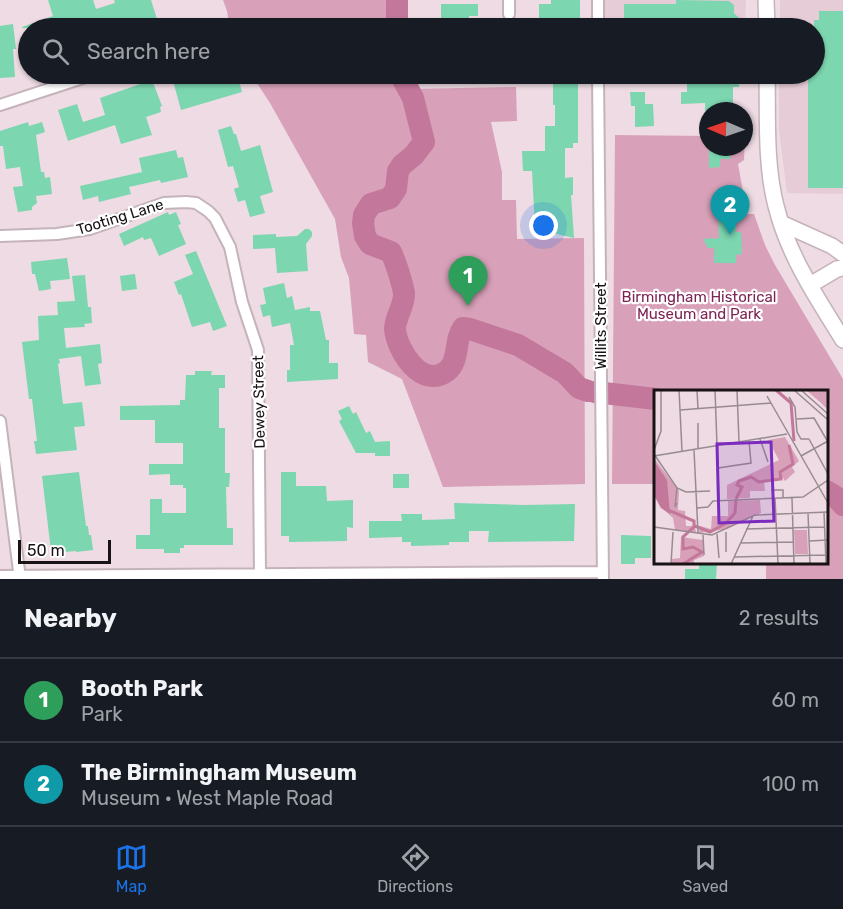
<!DOCTYPE html>
<meta charset="utf-8">
<style>
:root{--surface:#171b24;--page:#242831;--text:#f1f3f6;--muted:#9ea1a6;--line:#363941;--accent:#1a73e8}
body{margin:0;font-family:Rubik,sans-serif;background:var(--page);color:var(--text)}
.compass{position:absolute;left:699px;top:102px;width:54px;height:54px;border-radius:50%;background:var(--surface);box-shadow:0 2px 4px #0004;rotate:272deg}
.scale{position:absolute;left:18px;bottom:15px;width:93px;box-sizing:border-box;padding-left:6px;border:3px solid #181214;border-top:0;font-size:16px;line-height:21px;white-space:nowrap;color:#181214;-webkit-text-stroke:4px #fff;paint-order:stroke}
.you{position:absolute;left:544px;top:226px;width:21px;height:21px;margin:-15px;border:4px solid #fff;border-radius:50%;background:#1a73e8;box-shadow:0 0 0 9px #1a73e833}
.badge{display:grid;place-items:center;width:39px;height:39px;border-radius:50%;background:var(--accent);color:#fff;font-size:20px;font-weight:700}
.pin{position:absolute;translate:-50% -50px;filter:drop-shadow(0 2px 3px #0008)}
.pin::after{content:'';position:absolute;top:32px;width:21px;height:18px;background:inherit;clip-path:polygon(0 0,100% 0,50% 100%)}
.list{margin:0;padding:0;list-style:none}
h2{display:flex;justify-content:space-between;align-items:center;height:78px;margin:0;padding:0 24px;font-size:26px}
h2 small{font-size:20px;font-weight:400;color:var(--muted)}
.list li{display:grid;grid-template-columns:39px 1fr auto;gap:18px;align-items:center;box-sizing:border-box;height:84px;padding:0 24px;border-top:2px solid var(--line)}
.list b{display:block;font-size:22px;white-space:nowrap}
.list p{margin:0;font-size:20px;white-space:nowrap;color:var(--muted)}
.list em{font-size:20px;font-style:normal;color:var(--muted)}
.icon{flex:none;width:33px;height:33px;fill:none;stroke:currentColor;stroke-width:2;stroke-linecap:round;stroke-linejoin:round}
.map{position:relative;flex:none;width:843px;height:579px;overflow:hidden}
.search{position:absolute;background:var(--surface);box-shadow:0 2px 4px #0004;left:18px;right:18px;top:18px;height:66px;display:flex;align-items:center;gap:15px;box-sizing:border-box;padding:0 21px;border-radius:33px;color:var(--muted);font-size:22px}
.sheet{height:246px;background:var(--surface)}
nav{display:flex;justify-content:space-around;align-items:center;box-sizing:border-box;height:84px;border-top:2px solid var(--line);background:var(--surface);font-size:16px;color:var(--muted)}
nav a{display:grid;justify-items:center;gap:3px}
nav .on{color:var(--accent)}
.map>svg:first-child{display:block}
</style>
<div class="map">
<svg width="843" height="579" viewBox="0 0 843 579">
<rect width="100%" height="100%" fill="#eedbe3"/>
<path fill="#e6ccd7" d="M 604,0 L 746,0 L 745,28 L 605,28 Z
M 780,0 L 843,0 L 843,194 L 787,193 L 779,130 L 779,74 L 814,74 L 814,28 L 780,28 Z"/>
<path fill="#d8a1b9" d="M 223,0 L 394,0 L 389,24 L 391,28 L 230,28 L 227,11 Z
M 251,74 L 406,74 L 412,89 L 516,87 L 517,121 L 491,122 L 502,172 L 502,200 L 516,200 L 517,239 L 584,238 L 585,484 L 443,487 L 402,379 L 368,362 L 366,335 L 354,334 L 349,278 L 341,257 L 335,219 L 270,103 Z
M 615,135 L 708,136 L 708,147 L 744,147 L 745,136 L 744,160 L 738,164 L 747,214 L 754,214 L 765,245 L 775,265 L 843,379 L 843,579 L 766,579 L 766,563 L 826,562 L 826,392 L 656,392 L 655,484 L 612,484 Z"/>
<g fill="none" stroke-linecap="round" stroke-linejoin="round">
<path stroke="#c3789b" stroke-width="22" d="M 397,0 L 397,28
M 400,74 L 413,98 L 424,142 L 414,155 L 402,165 L 398,171 L 396,189 L 390,198 L 371,204 L 364,215 L 363,223 L 365,236 L 370,244 L 391,252 C 396,263 402,282 404,293 C 405,305 395,317 395,329 C 397,351 422,390 447,371 C 460,361 454,340 463,328 L 470,329 L 518,345 L 565,373 L 579,388 L 588,391
M 595,392 L 656,399
M 826,491 L 836,497 L 843,505"/>
</g>
<path fill="#7cd6b0" d="M 48,0 L 93,0 L 96,9 L 115,3 L 114,0 L 151,0 L 157,19 L 146,23 L 145,20 L 135,23 L 134,22 L 114,28 L 22,28 L 22,27 L 53,16 Z
M 551,0 L 580,0 L 580,28 L 552,28 L 552,19 L 539,19 L 539,4 L 551,4 Z
M 676,0 L 729,1 L 734,5 L 734,13 L 741,20 L 741,28 L 624,28 L 624,4 L 676,4 Z
M 441,4 L 478,4 L 478,16 L 469,16 L 469,28 L 441,27 Z
M 819,11 L 843,11 L 843,188 L 808,188 L 808,74 L 814,74 L 814,20 L 819,20 Z
M 13,24 L 16,49 L 13,49 L 15,77 L 0,78 L 0,26 Z
M 186,74 L 237,74 L 242,92 L 181,110 L 172,77 Z
M 553,74 L 578,74 L 578,143 L 573,143 L 573,148 L 565,148 L 565,178 L 573,177 L 573,195 L 571,195 L 574,238 L 535,229 L 532,171 L 523,171 L 522,151 L 545,151 L 545,126 L 555,126 L 555,105 L 553,105 Z
M 687,74 L 740,74 L 739,87 L 733,87 L 733,111 L 705,111 L 705,103 L 681,104 L 681,92 L 687,92 Z
M 152,80 L 162,106 L 160,107 L 161,112 L 146,117 L 152,135 L 121,144 L 115,125 L 68,141 L 58,110 L 77,104 L 83,122 L 105,115 L 100,98 Z
M 630,92 L 645,92 L 645,104 L 653,104 L 654,126 L 635,127 L 635,106 L 631,106 Z
M 28,122 L 29,126 L 42,122 L 45,132 L 36,135 L 41,172 L 44,172 L 45,178 L 50,177 L 52,194 L 36,196 L 37,203 L 32,207 L 32,210 L 18,212 L 13,187 L 23,186 L 20,167 L 6,169 L 3,146 L 0,146 L 0,131 Z
M 231,126 L 234,134 L 236,134 L 241,151 L 260,145 L 273,192 L 260,196 L 265,213 L 250,217 L 245,200 L 238,202 L 234,189 L 239,187 L 233,166 L 228,167 L 218,130 Z
M 709,147 L 730,147 L 730,159 L 720,159 L 720,167 L 709,168 Z
M 176,150 L 178,158 L 183,157 L 188,177 L 161,183 L 160,180 L 129,187 L 131,194 L 99,202 L 98,196 L 83,200 L 80,186 L 142,172 L 139,158 Z
M 168,212 L 169,215 L 176,212 L 181,224 L 178,225 L 186,244 L 159,256 L 151,238 L 144,240 L 143,237 L 124,246 L 119,234 Z
M 718,213 L 729,213 L 730,220 L 736,220 L 736,232 L 741,232 L 742,254 L 736,255 L 736,263 L 714,263 L 714,248 L 708,248 L 703,239 L 719,238 Z
M 305,229 L 309,229 L 312,232 L 312,236 L 306,244 L 308,271 L 277,273 L 275,248 L 253,249 L 253,235 L 276,234 L 276,237 L 297,236 Z
M 196,251 L 227,326 L 213,331 L 210,322 L 192,327 L 181,294 L 179,295 L 174,282 L 193,274 L 185,255 Z
M 67,258 L 70,279 L 50,281 L 51,289 L 39,291 L 35,274 L 32,274 L 31,262 Z
M 135,274 L 137,289 L 122,291 L 120,276 Z
M 85,275 L 88,307 L 91,307 L 92,323 L 84,324 L 85,327 L 64,328 L 66,348 L 100,344 L 102,363 L 98,364 L 101,384 L 85,386 L 81,356 L 59,359 L 60,363 L 58,364 L 63,404 L 82,402 L 85,426 L 74,427 L 77,450 L 36,454 L 34,441 L 37,441 L 32,399 L 29,399 L 22,342 L 39,340 L 38,316 L 58,315 L 57,302 L 75,301 L 72,276 Z
M 284,283 L 287,298 L 292,296 L 295,310 L 310,307 L 310,311 L 320,311 L 326,340 L 329,340 L 329,363 L 338,363 L 338,379 L 287,382 L 287,370 L 290,370 L 290,345 L 294,345 L 290,323 L 272,327 L 270,315 L 263,317 L 260,305 L 266,304 L 263,288 Z
M 195,371 L 212,371 L 211,375 L 225,375 L 225,388 L 219,388 L 219,428 L 225,428 L 225,473 L 230,473 L 229,487 L 226,487 L 227,528 L 233,528 L 233,545 L 184,545 L 184,548 L 180,548 L 180,553 L 164,553 L 164,549 L 136,549 L 136,535 L 150,535 L 150,499 L 162,499 L 162,513 L 186,513 L 186,488 L 183,488 L 183,485 L 170,485 L 170,474 L 149,475 L 149,464 L 183,464 L 183,443 L 155,443 L 155,420 L 120,420 L 120,406 L 180,405 L 180,400 L 185,400 L 186,375 L 195,375 Z
M 349,406 L 353,414 L 356,412 L 366,433 L 370,431 L 375,442 L 390,441 L 390,456 L 375,456 L 375,453 L 356,453 L 339,421 L 342,419 L 338,411 Z
M 79,472 L 86,526 L 88,526 L 89,535 L 91,535 L 93,550 L 76,552 L 76,551 L 65,552 L 65,550 L 51,551 L 42,476 Z
M 281,472 L 296,472 L 296,486 L 326,486 L 327,501 L 353,500 L 353,528 L 347,527 L 347,541 L 289,542 L 289,536 L 281,536 Z
M 393,474 L 409,474 L 409,488 L 393,488 Z
M 454,503 L 524,505 L 575,504 L 574,541 L 488,542 L 489,531 L 469,531 L 469,542 L 449,542 L 449,545 L 411,546 L 411,542 L 402,542 L 402,537 L 369,538 L 369,521 L 402,521 L 401,514 L 422,514 L 422,520 L 455,519 Z
M 621,535 L 651,536 L 651,558 L 635,558 L 635,564 L 621,564 Z
M 699,562 L 717,562 L 716,579 L 685,579 L 685,569 L 699,569 Z"/>
<g fill="none" stroke-linecap="round" stroke-linejoin="round">
<defs>
<path id="street" d="M 509,14 L 509,0
M 598,28 L 598,0
M 598,74 L 603,579
M 0,105 L 95,74
M 0,236 L 57,234 L 90,229 L 164,203 L 186,202 L 196,203 L 208,211 L 215,218 L 230,247 L 242,302 L 258,350 L 260,575
M 0,421 L 20,579
M 0,576 L 601,572"/>
<path id="secondary" d="M 766,0 L 767,28
M 767,74 C 768,117 765,163 776,206 C 788,255 817,298 843,340
M 781,223 L 832,246 L 843,254
M 810,285 L 837,269 L 843,268"/>
</defs>
<use href="#street" stroke="#c5b3bb" stroke-width="14"/>
<use href="#secondary" stroke="#c5b3bb" stroke-width="18"/>
<use href="#street" stroke="#fff" stroke-width="10"/>
<use href="#secondary" stroke="#fff" stroke-width="15"/>
</g>
<g text-anchor="middle" stroke-width="4.5" stroke-linejoin="round" paint-order="stroke">
<g font-size="15" fill="#181214" stroke="#fff">
<text transform="translate(120 217) rotate(-17)" y="5">Tooting Lane</text>
<text transform="translate(601 326) rotate(-90)" y="5">Willits Street</text>
<text transform="translate(259 402) rotate(-91)" y="5">Dewey Street</text>
</g>
<g font-size="15" fill="#7d2455" stroke="#fff">
<text x="699" y="302">Birmingham Historical<tspan x="699" dy="17">Museum and Park</tspan></text>
</g>
</g>
<g transform="translate(654 390)">
<rect width="174" height="174" fill="#eedbe3"/>
<path d="M 152,0 L 174,0 L 174,20 L 166,12 ZM 131,47 L 145,71 L 138,77 L 141,82 L 131,91 L 129,88 L 110,91 L 111,101 L 96,101 L 96,108 L 73,109 L 73,95 L 125,70 L 114,50 ZM 0,68 L 25,101 L 24,120 L 31,121 L 32,136 L 41,136 L 42,143 L 21,140 L 19,128 L 6,116 L 0,105 ZM 106,110 L 107,123 L 73,139 L 45,143 L 46,136 L 57,139 L 58,126 L 74,126 L 74,111 ZM 140,140 L 153,140 L 154,164 L 141,164 ZM 27,147 L 49,150 L 50,166 L 40,170 L 40,174 L 18,174 L 18,169 L 26,168 Z" fill="#d8a1b9"/>
<path d="M 0,71 L 13,90 L 16,124 L 7,118 L 0,105 Z" fill="#c3789b"/>
<path fill="none" stroke="#c3789b" stroke-width="3" d="M 122,0 L 137,13 L 140,51M 82,109 L 88,97 L 83,95 L 85,91 L 97,87 L 105,92 L 127,89 L 126,82 L 139,74 L 135,55M 14,120 L 40,131 L 40,136M 29,174 L 48,162 L 39,157 L 29,159 L 29,147 L 41,136 L 56,142 L 72,133 L 81,123 L 82,109"/>
<path fill="none" stroke="#988b90" stroke-width="1.5" d="M 25,0 L 28,61M 43,0 L 44,19M 61,0 L 65,111M 83,0 L 85,52M 140,0 L 174,30M 147,0 L 174,24M 113,6 L 174,113M 135,7 L 141,17 L 143,42 L 147,49 L 155,49M 26,20 L 117,13M 143,29 L 160,28 L 174,52M 44,33 L 44,59M 106,49 L 114,72M 155,49 L 174,84M 0,60 L 7,41 L 7,0M 40,60 L 44,143M 0,64 L 23,98 L 32,102 L 56,101M 0,66 L 133,44M 147,66 L 174,51M 64,78 L 97,73 L 95,51M 117,100 L 129,100 L 129,108M 121,108 L 124,174M 138,108 L 140,174M 23,113 L 21,117 L 23,98M 43,118 L 54,117 L 59,111 L 149,107 L 174,90M 170,122 L 172,174M 154,123 L 156,174M 0,137 L 58,145 L 101,125 L 174,122M 92,139 L 171,137M 72,142 L 72,162M 63,144 L 65,168M 49,145 L 50,165M 155,151 L 174,150M 87,153 L 139,152M 80,167 L 171,165M 17,174 L 19,142M 77,174 L 99,126"/>
<path fill="#7b2cbf" fill-opacity="0.15" stroke="#7b2cbf" stroke-width="3" d="M 117,52 L 120,131 L 65,133 L 63,54 Z"/>
<rect width="174" height="174" fill="none" stroke="#181214" stroke-width="3"/>
</g>
</svg>
<svg class="compass" viewBox="-18 -18 36 36"><path d="M0-13l5 13h-10z" fill="#e53935"/><path d="M0 13l5-13h-10z" fill="#9ea1a6"/></svg>
<div class="scale">50 m</div>
<div class="you"></div>
<div class="pin badge" style="left:468px;top:306px;background:#2e9e5b">1</div>
<div class="pin badge" style="left:730px;top:235px;background:#0f9aa8">2</div>
<div class="search"><svg class="icon" aria-label="search" viewBox="0 0 24 24"><circle cx="10" cy="10" r="6"/><path d="M15 15l6 6"/></svg>Search here</div>
</div>
<section class="sheet">
<h2>Nearby<small>2 results</small></h2>
<ul class="list">
<li><span class="badge" style="background:#2e9e5b">1</span><div><b>Booth Park</b><p>Park</p></div><em>60 m</em></li>
<li><span class="badge" style="background:#0f9aa8">2</span><div><b>The Birmingham Museum</b><p>Museum · West Maple Road</p></div><em>100 m</em></li>
</ul>
</section>
<nav>
<a class="on"><svg class="icon" aria-label="map" viewBox="0 0 24 24"><path d="M3 6l6-2 6 2 6-2v14l-6 2-6-2-6 2zM9 4v14M15 6v14"/></svg>Map</a>
<a><svg class="icon" aria-label="directions" viewBox="0 0 24 24"><path d="M12 3l9 9-9 9-9-9zM9 14v-3h6M13 9l2 2-2 2"/></svg>Directions</a>
<a><svg class="icon" aria-label="saved" viewBox="0 0 24 24"><path d="M7 4h10v16l-5-4-5 4z"/></svg>Saved</a>
</nav>
